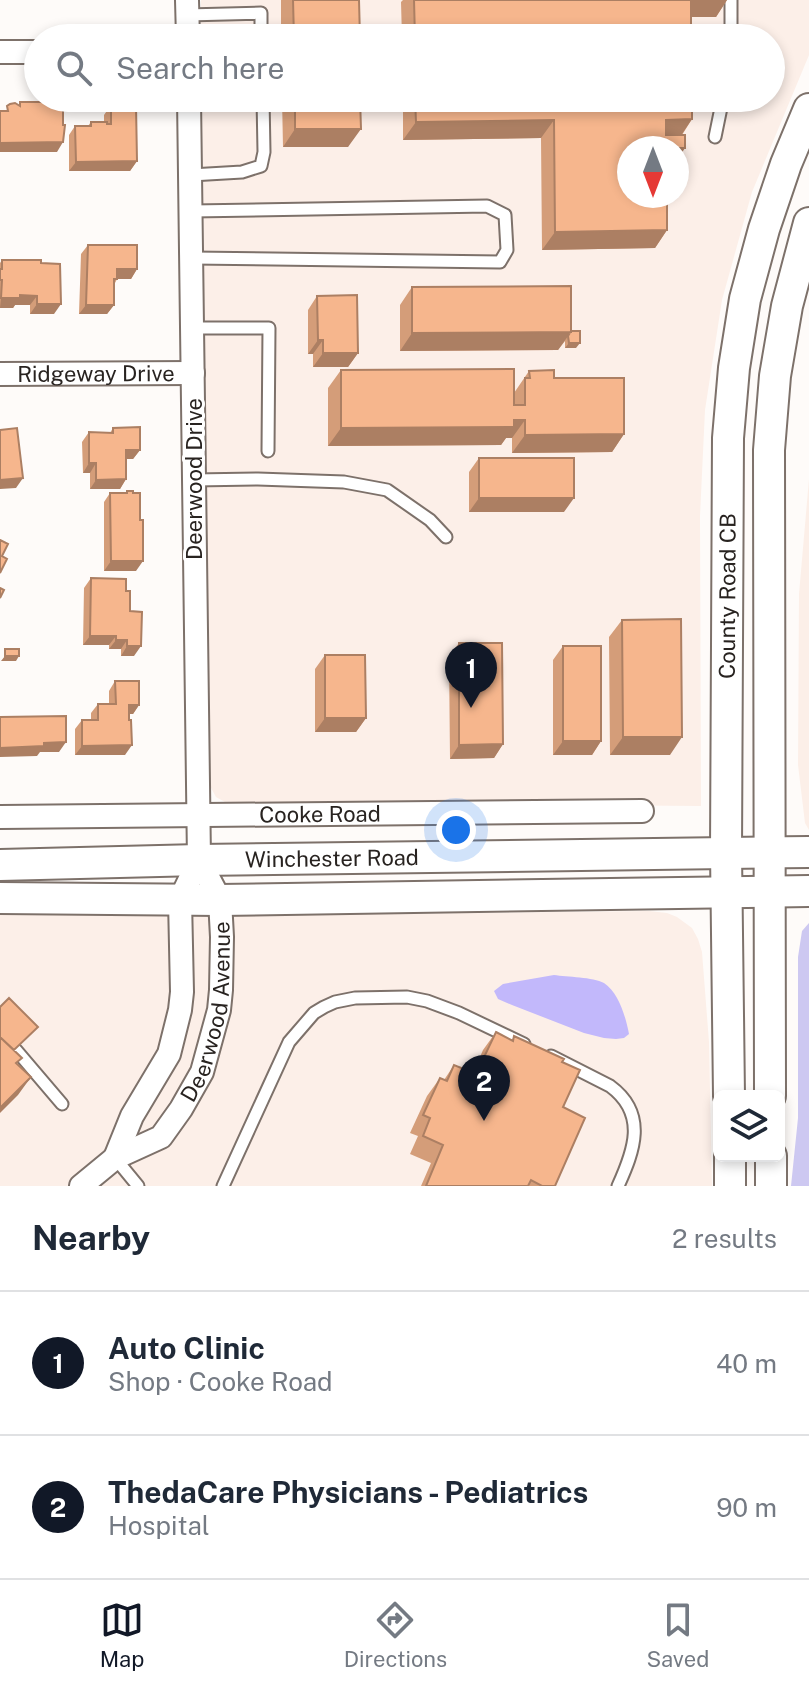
<!DOCTYPE html>
<meta charset="utf-8">
<style>
:root{--surface:#fff;--page:#f6f6f7;--text:#1f2937;--muted:#747a83;--line:#e0e1e3;--accent:#111827}
body{margin:0;font-family:"Public Sans",sans-serif;background:var(--page);color:var(--text)}
.controls{position:absolute;right:24px;bottom:24px;display:grid;overflow:hidden;border-radius:12px;box-shadow:0 4px 12px #0003}
.controls button{width:72px;height:72px;display:grid;place-items:center;padding:0;border:0;border-bottom:2px solid var(--line);background:var(--surface);color:var(--text);font:40px sans-serif}
.compass{position:absolute;left:617px;top:136px;width:72px;height:72px;border-radius:50%;background:var(--surface);box-shadow:0 4px 12px #0003;rotate:180deg}
.you{position:absolute;left:456px;top:830px;width:28px;height:28px;margin:-20px;border:6px solid #fff;border-radius:50%;background:#1a73e8;box-shadow:0 0 0 12px #1a73e833}
.badge{display:grid;place-items:center;width:52px;height:52px;border-radius:50%;background:var(--accent);color:#fff;font-size:26px;font-weight:700}
.pin{position:absolute;translate:-50% -66px;filter:drop-shadow(0 2px 4px #0008)}
.pin::after{content:'';position:absolute;top:42px;width:28px;height:24px;background:inherit;clip-path:polygon(0 0,100% 0,50% 100%)}
.list{margin:0;padding:0;list-style:none}
h2{display:flex;justify-content:space-between;align-items:center;height:104px;margin:0;padding:0 32px;font-size:34px}
h2 small{font-size:26px;font-weight:400;color:var(--muted)}
.list li{display:grid;grid-template-columns:52px 1fr auto;gap:24px;align-items:center;box-sizing:border-box;height:144px;padding:0 32px;border-top:2px solid var(--line)}
.list b{display:block;font-size:30px;white-space:nowrap}
.list p{margin:0;font-size:26px;white-space:nowrap;color:var(--muted)}
.list em{font-size:26px;font-style:normal;color:var(--muted)}
.icon{flex:none;width:44px;height:44px;fill:none;stroke:currentColor;stroke-width:2;stroke-linecap:round;stroke-linejoin:round}
.map{position:relative;flex:none;width:809px;height:1186px;overflow:hidden}
.search{position:absolute;background:var(--surface);box-shadow:0 4px 12px #0003;left:24px;right:24px;top:24px;height:88px;display:flex;align-items:center;gap:20px;box-sizing:border-box;padding:0 28px;border-radius:44px;color:var(--muted);font-size:30px}
.sheet{height:392px;background:var(--surface)}
nav{display:flex;justify-content:space-around;align-items:center;box-sizing:border-box;height:112px;border-top:2px solid var(--line);background:var(--surface);font-size:22px;color:var(--muted)}
nav a{display:grid;justify-items:center;gap:4px}
nav .on{color:var(--accent)}
.map>svg:first-child{display:block}
</style>
<div class="map">
<svg width="809" height="1186" viewBox="0 0 809 1186">
<rect width="100%" height="100%" fill="#fefbf9"/>
<path fill="#fcefe8" fill-rule="evenodd" d="M 201,0 L 809,0 L 809,55 L 752,192 L 722,300 L 705,410 L 700,516 L 701,806 L 225,802 L 216,797 L 210,786 L 202,98 L 771,98 L 771,38 L 201,38 ZM 629,148 L 677,148 L 677,196 L 629,196 Z
M 809,479 L 809,830 L 805,823 L 798,765 L 799,594 Z
M 649,911 L 667,913 L 677,917 L 692,928 L 698,939 L 702,952 L 709,1042 L 712,1186 L 0,1186 L 0,913 L 263,915 Z"/>
<path fill="#cdc8f1" d="M 809,923 L 809,1186 L 791,1186 L 798,1118 L 798,957 L 802,931 Z"/>
<path fill="#c2b8fb" d="M 554,975 C 567,977 593,977 604,983 C 619,993 626,1018 629,1034 L 624,1038 L 616,1039 L 604,1038 L 584,1033 L 512,1005 L 498,999 L 494,991 L 503,984 Z"/>
<g fill="none" stroke-linecap="round" stroke-linejoin="round">
<defs>
<path id="lane" d="M 187,15 L 261,13 L 261,38
M 731,38 L 731,0
M 715,137 L 723,98
M 191,175 L 242,172 L 261,166 L 264,152 L 263,98
M 192,211 L 487,206 L 505,215 L 507,250 L 500,262 L 192,258
M 193,328 L 269,328 L 268,451
M 194,480 L 258,479 L 344,482 L 387,490 L 430,520 L 446,537
M 16,1050 L 62,1104
M 551,1056 L 610,1086 C 648,1114 634,1151 618,1186
M 115,1158 L 138,1186
M 223,1186 L 289,1042 L 314,1013 L 324,1007 L 335,1002 L 355,998 L 407,997 L 427,1001 L 459,1013 L 524,1044"/>
<g id="street">
<path d="M 187,0 L 188,38"/>
<path d="M 0,52 L 38,52"/>
<path id="s1" d="M 0,374 L 193,373"/>
<path id="s2" d="M 0,817 L 642,811"/>
<path d="M 115,1158 L 132,1116 L 169,1054 L 180,1010 L 182,992 L 180,900 L 199,860"/>
<path id="s3" d="M 81,1186 L 115,1158 L 161,1137 L 181,1109 L 202,1072 L 219,1010 L 221,990 L 222,937 L 220,900 L 199,860 L 189,98"/>
</g>
<g id="secondary">
<path id="s4" d="M 0,865 L 199,860 L 809,852"/>
<path d="M 0,898 L 220,900 L 809,891"/>
<path id="s5" d="M 729,1096 L 726,852 L 728,438 L 734,368 L 745,299 L 764,229 L 786,164 L 809,109"/>
<path d="M 770,1096 L 769,450 L 775,376 L 787,306 L 809,223"/>
<path d="M 730,1156 L 730,1186"/>
<path d="M 771,1156 L 771,1186"/>
</g>
</defs>
<use href="#lane" stroke="#7d716a" stroke-width="15"/>
<use href="#street" stroke="#7d716a" stroke-width="26"/>
<use href="#secondary" stroke="#7d716a" stroke-width="34"/>
<use href="#lane" stroke="#fff" stroke-width="11"/>
<use href="#street" stroke="#fff" stroke-width="22"/>
<use href="#secondary" stroke="#fff" stroke-width="30"/>
</g>
<path fill="#d49d79" d="M 281,0 L 359,0 L 360,38 L 281,38 Z
M 403,0 L 727,0 L 716,17 L 691,17 L 691,38 L 402,38 L 401,2 Z
M 282,98 L 360,98 L 348,147 L 283,147 Z
M 403,98 L 692,98 L 692,119 L 682,135 L 629,148 L 667,230 L 655,248 L 542,250 L 541,138 L 403,140 Z
M 111,105 L 137,161 L 130,171 L 69,171 L 69,135 L 75,126 L 88,126 L 91,122 L 104,122 L 104,115 Z
M 88,245 L 137,269 L 131,279 L 117,279 L 114,285 L 114,305 L 107,314 L 79,314 L 81,254 Z
M 2,260 L 54,314 L 30,314 L 30,305 L 15,305 L 13,308 L 0,308 L 0,263 Z
M 412,287 L 571,331 L 576,348 L 565,348 L 565,341 L 558,350 L 400,351 L 400,305 Z
M 317,296 L 358,353 L 348,367 L 313,367 L 313,354 L 308,354 L 308,310 Z
M 341,370 L 514,393 L 529,371 L 554,378 L 624,434 L 612,452 L 512,453 L 512,438 L 506,438 L 501,445 L 328,446 L 328,388 Z
M 113,428 L 140,450 L 133,459 L 126,459 L 126,479 L 120,489 L 90,489 L 90,473 L 83,473 L 82,442 L 89,432 L 110,433 Z
M 479,458 L 564,512 L 469,512 L 469,472 Z
M 127,491 L 136,571 L 104,571 L 104,502 L 110,493 L 126,493 Z
M 91,578 L 126,591 L 134,656 L 121,656 L 121,649 L 109,649 L 109,645 L 83,645 L 84,588 Z
M 622,620 L 670,755 L 610,755 L 609,637 Z
M 459,643 L 503,744 L 494,758 L 450,759 L 449,657 Z
M 563,646 L 601,741 L 592,755 L 553,755 L 553,660 Z
M 325,655 L 366,718 L 356,732 L 315,732 L 315,669 Z
M 115,681 L 139,705 L 133,714 L 129,714 L 125,755 L 75,755 L 75,729 L 82,720 L 91,720 L 91,713 L 98,704 L 109,704 L 109,691 Z
M 496,1032 L 512,1040 L 514,1036 L 562,1062 L 563,1107 L 555,1186 L 421,1186 L 431,1163 L 410,1154 L 418,1136 L 410,1133 L 427,1096 L 440,1078 L 444,1080 L 454,1065 L 473,1073 L 483,1050 Z"/>
<path fill="#ac7f63" d="M 690,0 L 727,0 L 716,17 L 678,17 Z
M 692,119 L 680,137 L 653,138 L 666,120 Z
M 554,120 L 541,138 L 403,140 L 416,122 Z
M 295,129 L 361,129 L 348,147 L 283,147 Z
M 63,142 L 57,152 L 0,152 L 0,143 Z
M 677,148 L 685,148 L 677,160 Z
M 137,161 L 130,171 L 69,171 L 76,162 Z
M 667,230 L 655,248 L 542,250 L 555,232 Z
M 117,269 L 137,269 L 131,279 L 111,279 Z
M 20,295 L 37,296 L 30,305 L 15,305 L 13,308 L 0,308 L 1,298 Z
M 37,304 L 61,304 L 54,314 L 30,314 Z
M 86,305 L 114,305 L 107,314 L 79,314 Z
M 571,332 L 558,350 L 400,351 L 412,333 Z
M 318,340 L 323,340 L 313,354 L 308,354 Z
M 569,343 L 580,343 L 576,348 L 565,348 Z
M 323,353 L 358,353 L 348,367 L 313,367 Z
M 525,420 L 512,438 L 506,438 L 501,445 L 328,446 L 341,428 Z
M 624,434 L 612,452 L 512,453 L 525,435 Z
M 126,450 L 140,450 L 133,459 L 119,459 Z
M 89,463 L 96,463 L 90,473 L 83,473 Z
M 23,478 L 16,488 L 0,489 L 0,480 Z
M 126,479 L 120,489 L 90,489 L 96,480 Z
M 479,498 L 574,498 L 564,512 L 469,512 Z
M 111,561 L 143,561 L 136,571 L 104,571 Z
M 90,636 L 116,636 L 109,645 L 83,645 Z
M 116,640 L 127,640 L 121,649 L 109,649 Z
M 127,646 L 141,646 L 134,656 L 121,656 Z
M 5,656 L 19,656 L 16,661 L 1,661 Z
M 129,705 L 139,705 L 133,714 L 123,714 Z
M 325,718 L 366,718 L 356,732 L 315,732 Z
M 623,737 L 682,737 L 670,755 L 610,755 Z
M 563,741 L 601,741 L 592,755 L 553,755 Z
M 66,742 L 59,752 L 40,752 L 37,756 L 0,757 L 0,748 L 44,743 Z
M 503,744 L 494,758 L 450,759 L 459,745 Z
M 132,745 L 125,755 L 75,755 L 82,746 Z
M 31,1077 L 18,1095 L 0,1113 L 0,1108 Z"/>
<path fill="#f6b68d" stroke="#ac7f63" stroke-width="2" d="M 293,0 L 359,0 L 360,38 L 294,38 Z
M 414,0 L 691,0 L 691,38 L 415,38 Z
M 295,98 L 360,98 L 361,129 L 295,129 Z
M 415,98 L 692,98 L 692,119 L 666,120 L 666,135 L 685,135 L 685,148 L 629,148 L 629,196 L 667,196 L 667,230 L 555,232 L 554,120 L 416,122 Z
M 20,102 L 63,102 L 63,125 L 65,125 L 63,142 L 0,143 L 0,111 L 8,111 L 7,106 L 10,104 L 15,103 L 20,106 Z
M 111,105 L 136,105 L 137,161 L 76,162 L 75,126 L 91,126 L 91,122 L 107,122 L 107,124 L 111,124 Z
M 88,245 L 137,245 L 137,269 L 117,269 L 117,279 L 114,279 L 114,305 L 86,305 Z
M 2,260 L 41,260 L 41,263 L 60,264 L 61,304 L 37,304 L 37,296 L 20,295 L 20,298 L 1,298 L 2,280 L 0,280 L 0,269 L 2,269 Z
M 571,286 L 571,332 L 412,333 L 412,287 Z
M 357,295 L 358,353 L 323,353 L 323,340 L 318,340 L 317,296 Z
M 571,331 L 580,331 L 580,343 L 569,343 L 568,336 Z
M 514,369 L 514,405 L 525,405 L 525,378 L 530,378 L 529,371 L 554,370 L 554,378 L 624,378 L 624,434 L 525,435 L 525,420 L 514,420 L 514,427 L 341,428 L 341,370 Z
M 140,427 L 140,450 L 126,450 L 126,479 L 96,480 L 96,463 L 89,463 L 89,432 L 113,433 L 113,428 Z
M 17,428 L 23,478 L 0,480 L 0,430 Z
M 479,458 L 574,458 L 574,498 L 479,498 Z
M 127,491 L 133,491 L 133,493 L 140,493 L 140,520 L 143,520 L 143,561 L 111,561 L 110,493 L 127,493 Z
M 0,540 L 8,544 L 2,556 L 7,559 L 0,573 Z
M 91,578 L 126,579 L 126,591 L 130,591 L 130,611 L 142,612 L 141,646 L 127,646 L 127,640 L 116,640 L 116,636 L 90,636 Z
M 0,588 L 4,590 L 0,598 Z
M 681,619 L 682,737 L 623,737 L 622,620 Z
M 459,643 L 502,643 L 503,744 L 459,745 Z
M 563,646 L 601,646 L 601,741 L 563,741 Z
M 5,649 L 19,649 L 19,656 L 5,656 Z
M 325,655 L 365,655 L 366,718 L 325,718 Z
M 115,681 L 139,681 L 139,705 L 129,705 L 129,720 L 131,720 L 132,745 L 82,746 L 82,720 L 98,720 L 98,704 L 116,704 Z
M 66,716 L 66,742 L 44,743 L 44,746 L 0,748 L 0,717 Z
M 9,998 L 38,1027 L 14,1050 L 0,1037 L 0,1007 Z
M 496,1032 L 513,1041 L 514,1036 L 564,1059 L 562,1062 L 580,1070 L 563,1107 L 585,1118 L 555,1186 L 542,1186 L 531,1180 L 528,1186 L 426,1186 L 443,1145 L 423,1136 L 430,1118 L 423,1115 L 440,1078 L 447,1081 L 454,1065 L 476,1074 Z
M 0,1037 L 22,1058 L 16,1063 L 31,1077 L 0,1108 Z"/>
<g text-anchor="middle" stroke-width="6" stroke-linejoin="round" paint-order="stroke">
<g font-size="22" fill="#282320" stroke="#fff">
<text dy="8" stroke="none"><textPath href="#s1" startOffset="96">Ridgeway Drive</textPath></text>
<text transform="translate(194 479) rotate(-90)" y="8">Deerwood Drive</text>
<text dy="8" stroke="none"><textPath href="#s5" startOffset="500">County Road CB</textPath></text>
<text dy="8" stroke="none"><textPath href="#s2" startOffset="320">Cooke Road</textPath></text>
<text dy="8" stroke="none"><textPath href="#s4" startOffset="332">Winchester Road</textPath></text>
<text dy="8" stroke="none"><textPath href="#s3" startOffset="232">Deerwood Avenue</textPath></text>
</g>
</g>
</svg>
<div class="controls">
<button><svg class="icon" aria-label="layers" viewBox="0 0 24 24"><path d="M12 4l9 5-9 5-9-5zM3 14l9 5 9-5"/></svg></button>
</div>
<svg class="compass" viewBox="-18 -18 36 36"><path d="M0-13l5 13h-10z" fill="#e53935"/><path d="M0 13l5-13h-10z" fill="#747a83"/></svg>
<div class="you"></div>
<div class="pin badge" style="left:471px;top:708px">1</div>
<div class="pin badge" style="left:484px;top:1121px">2</div>
<div class="search"><svg class="icon" aria-label="search" viewBox="0 0 24 24"><circle cx="10" cy="10" r="6"/><path d="M15 15l6 6"/></svg>Search here</div>
</div>
<section class="sheet">
<h2>Nearby<small>2 results</small></h2>
<ul class="list">
<li><span class="badge">1</span><div><b>Auto Clinic</b><p>Shop · Cooke Road</p></div><em>40 m</em></li>
<li><span class="badge">2</span><div><b>ThedaCare Physicians - Pediatrics</b><p>Hospital</p></div><em>90 m</em></li>
</ul>
</section>
<nav>
<a class="on"><svg class="icon" aria-label="map" viewBox="0 0 24 24"><path d="M3 6l6-2 6 2 6-2v14l-6 2-6-2-6 2zM9 4v14M15 6v14"/></svg>Map</a>
<a><svg class="icon" aria-label="directions" viewBox="0 0 24 24"><path d="M12 3l9 9-9 9-9-9zM9 14v-3h6M13 9l2 2-2 2"/></svg>Directions</a>
<a><svg class="icon" aria-label="saved" viewBox="0 0 24 24"><path d="M7 4h10v16l-5-4-5 4z"/></svg>Saved</a>
</nav>
